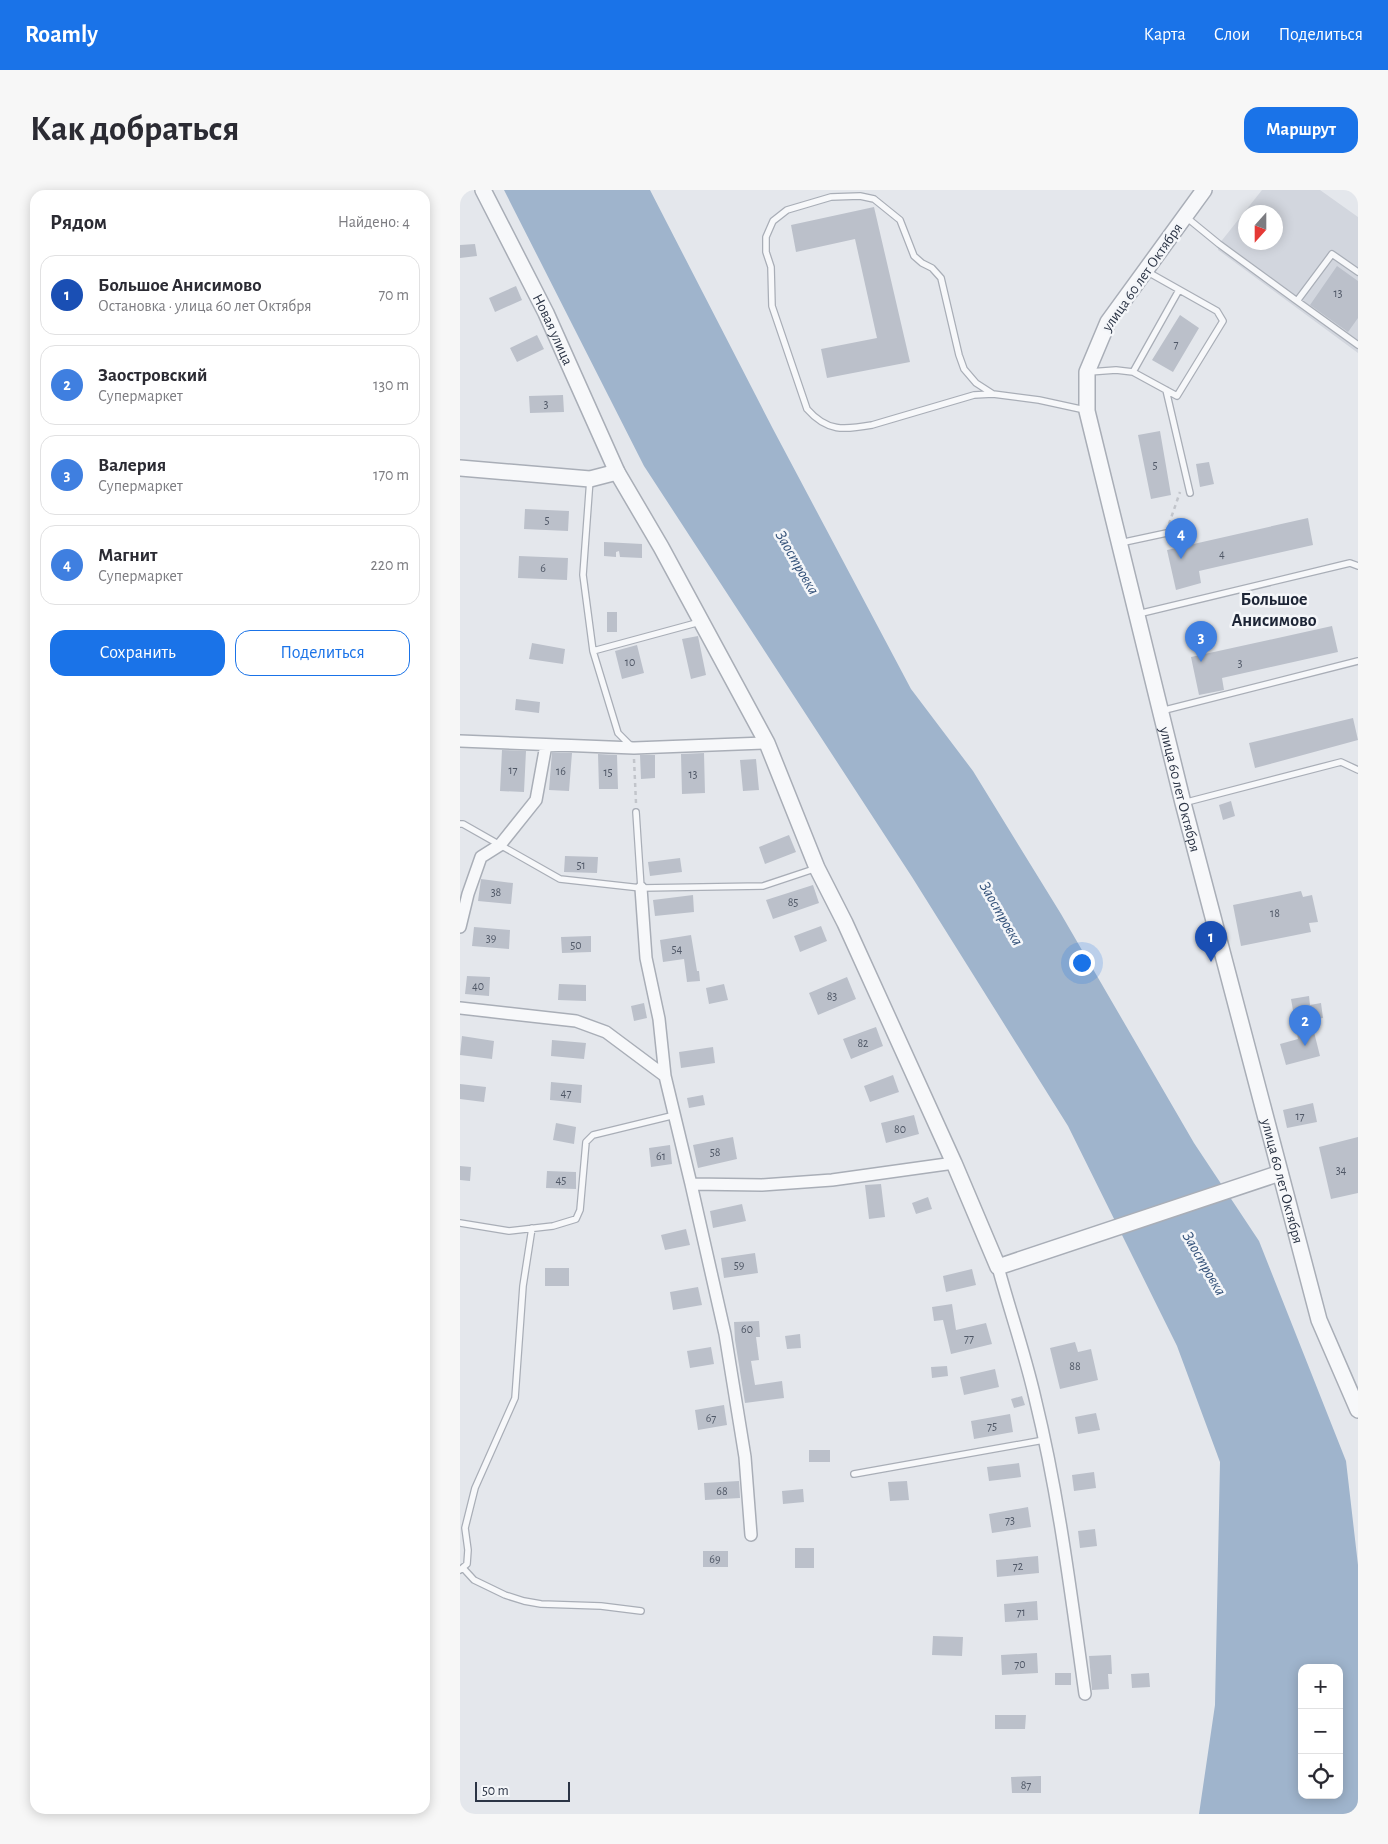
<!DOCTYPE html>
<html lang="ru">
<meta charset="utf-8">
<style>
:root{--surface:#fff;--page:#f7f7f7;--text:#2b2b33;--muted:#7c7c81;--line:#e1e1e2;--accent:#1a73e8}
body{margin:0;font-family:"Alegreya Sans",sans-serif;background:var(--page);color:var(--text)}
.controls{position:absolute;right:15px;bottom:15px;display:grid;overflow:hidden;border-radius:10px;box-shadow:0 2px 12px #0003}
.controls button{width:45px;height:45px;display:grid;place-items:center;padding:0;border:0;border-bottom:1px solid var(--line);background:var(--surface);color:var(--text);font:25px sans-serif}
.compass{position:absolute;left:778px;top:15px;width:45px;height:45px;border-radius:50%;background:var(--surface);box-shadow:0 2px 12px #0003;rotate:201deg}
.scale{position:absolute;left:15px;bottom:12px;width:95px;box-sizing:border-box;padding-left:5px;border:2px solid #2b3445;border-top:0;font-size:14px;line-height:18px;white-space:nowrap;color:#2b3445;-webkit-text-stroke:4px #f4f6f9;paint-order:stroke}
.you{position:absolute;left:621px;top:772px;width:18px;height:18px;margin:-12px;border:4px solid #fff;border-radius:50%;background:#1a73e8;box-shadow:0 0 0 8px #1a73e833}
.badge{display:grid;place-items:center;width:32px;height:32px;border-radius:50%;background:var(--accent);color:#fff;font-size:16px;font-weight:700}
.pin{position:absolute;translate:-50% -41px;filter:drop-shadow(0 1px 2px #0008)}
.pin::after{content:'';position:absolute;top:26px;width:18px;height:15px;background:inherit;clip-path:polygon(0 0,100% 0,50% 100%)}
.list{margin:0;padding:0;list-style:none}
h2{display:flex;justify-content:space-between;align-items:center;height:65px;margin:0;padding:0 20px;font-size:21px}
h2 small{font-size:16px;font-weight:400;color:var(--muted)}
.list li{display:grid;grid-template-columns:32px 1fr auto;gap:15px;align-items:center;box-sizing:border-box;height:80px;margin:0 10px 10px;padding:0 10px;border:1px solid var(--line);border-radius:15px}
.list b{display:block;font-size:19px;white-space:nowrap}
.list p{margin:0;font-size:16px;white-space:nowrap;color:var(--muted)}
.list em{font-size:16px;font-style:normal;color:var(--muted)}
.actions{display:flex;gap:10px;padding:15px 20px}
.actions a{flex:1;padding:11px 0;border:1px solid var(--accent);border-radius:15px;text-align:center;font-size:18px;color:var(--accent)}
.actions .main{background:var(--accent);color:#fff}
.icon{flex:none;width:28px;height:28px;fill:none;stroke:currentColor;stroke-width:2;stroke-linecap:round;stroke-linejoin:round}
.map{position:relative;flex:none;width:898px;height:1624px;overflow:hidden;border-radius:15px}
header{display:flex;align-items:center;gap:30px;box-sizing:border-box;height:70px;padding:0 25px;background:var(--accent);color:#fff}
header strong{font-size:24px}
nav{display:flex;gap:28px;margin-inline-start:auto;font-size:18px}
.intro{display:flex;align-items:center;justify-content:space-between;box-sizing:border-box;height:120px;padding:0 30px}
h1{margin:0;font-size:35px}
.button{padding:12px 22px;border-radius:15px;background:var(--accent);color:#fff;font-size:18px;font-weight:700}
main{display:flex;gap:30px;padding:0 30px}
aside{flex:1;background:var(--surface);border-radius:15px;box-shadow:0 2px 12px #0003}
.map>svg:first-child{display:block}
</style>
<header>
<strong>Roamly</strong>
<nav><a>Карта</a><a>Слои</a><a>Поделиться</a></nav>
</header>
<div class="intro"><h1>Как добраться</h1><a class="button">Маршрут</a></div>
<main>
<aside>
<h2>Рядом<small>Найдено: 4</small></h2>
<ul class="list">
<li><span class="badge" style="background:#1a4fb4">1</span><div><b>Большое Анисимово</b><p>Остановка · улица 60 лет Октября</p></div><em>70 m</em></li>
<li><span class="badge" style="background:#3f7fe0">2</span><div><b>Заостровский</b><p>Супермаркет</p></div><em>130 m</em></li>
<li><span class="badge" style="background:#3f7fe0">3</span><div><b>Валерия</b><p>Супермаркет</p></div><em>170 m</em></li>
<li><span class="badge" style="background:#3f7fe0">4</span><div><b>Магнит</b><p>Супермаркет</p></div><em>220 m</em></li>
</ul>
<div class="actions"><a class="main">Сохранить</a><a>Поделиться</a></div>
</aside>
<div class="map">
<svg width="898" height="1624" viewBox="0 0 898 1624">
<rect width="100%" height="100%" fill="#e4e7ec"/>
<path fill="#d2d6de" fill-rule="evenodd" d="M 802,0 L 860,0 L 898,27 L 898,163 L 758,60 L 759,54 ZM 786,22 L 816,22 L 816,52 L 786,52 Z"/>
<path fill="#9fb4cc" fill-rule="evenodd" d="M 44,0 L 190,0 L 313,239 L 451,499 L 513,581 L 601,724 L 734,953 L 799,1051 L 886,1271 L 898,1375 L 898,1624 L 739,1624 L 755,1515 L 760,1272 L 717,1156 L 608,936 L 452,687 L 184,276 ZM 842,1478 L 879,1478 L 879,1605 L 842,1605 Z"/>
<path fill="#bbc0ca" d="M 414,17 L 450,172 L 367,188 L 361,159 L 417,148 L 395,49 L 336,62 L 331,35 Z
M 15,54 L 17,66 L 0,68 L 0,55 Z
M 877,76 L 898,91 L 898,128 L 888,142 L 850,115 Z
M 56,96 L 62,110 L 35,122 L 29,108 Z
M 720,125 L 739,138 L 713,182 L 692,170 Z
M 77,145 L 84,159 L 57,172 L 50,158 Z
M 103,205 L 104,222 L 70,223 L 69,206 Z
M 700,241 L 711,305 L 691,309 L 678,245 Z
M 749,272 L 754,294 L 740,297 L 736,274 Z
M 65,319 L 109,321 L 108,341 L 64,339 Z
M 848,328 L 853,355 L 739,381 L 741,393 L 716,400 L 707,360 Z
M 144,352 L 182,354 L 182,368 L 160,367 L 159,361 L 156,362 L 156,367 L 144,366 Z
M 59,366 L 108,368 L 107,390 L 58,388 Z
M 147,422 L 157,422 L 157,442 L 147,442 Z
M 872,436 L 878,462 L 762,488 L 764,500 L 739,505 L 731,467 Z
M 238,446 L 246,485 L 231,489 L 222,449 Z
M 72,453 L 105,459 L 103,474 L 69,469 Z
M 177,455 L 184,483 L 162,489 L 155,461 Z
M 56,509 L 80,512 L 79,523 L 55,520 Z
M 893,528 L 898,550 L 795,578 L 789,553 Z
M 42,560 L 66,561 L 64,602 L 40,601 Z
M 92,562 L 112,563 L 109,601 L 89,600 Z
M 244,563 L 245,603 L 222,604 L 221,564 Z
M 138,564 L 157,565 L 158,599 L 139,599 Z
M 180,565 L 195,565 L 195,588 L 181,589 Z
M 296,569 L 299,600 L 283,601 L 280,570 Z
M 771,611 L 775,626 L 763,630 L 759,615 Z
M 329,645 L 336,662 L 305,674 L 299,657 Z
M 105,666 L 138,667 L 137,683 L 104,682 Z
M 220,668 L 222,682 L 190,686 L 188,672 Z
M 21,689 L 53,693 L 51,714 L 18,711 Z
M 353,695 L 359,713 L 313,729 L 306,710 Z
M 841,701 L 843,707 L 852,705 L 858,732 L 849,733 L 851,742 L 781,756 L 773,715 Z
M 233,705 L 234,722 L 195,726 L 193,710 Z
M 361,736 L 367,751 L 340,762 L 334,746 Z
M 14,737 L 50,740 L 49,759 L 12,756 Z
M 231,745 L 237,781 L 239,781 L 240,791 L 227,792 L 224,769 L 203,772 L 200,750 Z
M 131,746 L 131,762 L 102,763 L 101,747 Z
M 7,786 L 30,787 L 29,806 L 5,804 Z
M 387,787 L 396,809 L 358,825 L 349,803 Z
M 99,794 L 126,795 L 126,811 L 98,810 Z
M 264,794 L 268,810 L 249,814 L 246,798 Z
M 849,806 L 850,815 L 861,813 L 863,828 L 851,830 L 860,866 L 826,875 L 820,854 L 838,849 L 831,809 Z
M 184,813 L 187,828 L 174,831 L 171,816 Z
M 416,837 L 423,856 L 391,869 L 383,849 Z
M 2,846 L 34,851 L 32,869 L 0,865 Z
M 92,850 L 126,853 L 124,869 L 91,866 Z
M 253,857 L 255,873 L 221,878 L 219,862 Z
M 433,885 L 439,902 L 410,912 L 404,896 Z
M 91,892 L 122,895 L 121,913 L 90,910 Z
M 0,894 L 26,897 L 24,912 L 0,909 Z
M 243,905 L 245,915 L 229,918 L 227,908 Z
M 853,913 L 857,932 L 827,938 L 823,920 Z
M 454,925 L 459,944 L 426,953 L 421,933 Z
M 96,933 L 116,937 L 114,954 L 93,950 Z
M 273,947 L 277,969 L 238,978 L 233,955 Z
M 898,947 L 898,1003 L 871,1009 L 859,957 Z
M 210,955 L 212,974 L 191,977 L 189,958 Z
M 0,976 L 11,977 L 10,991 L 0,990 Z
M 87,981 L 116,982 L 116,999 L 86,998 Z
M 421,994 L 425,1027 L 409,1029 L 405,995 Z
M 468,1007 L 472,1019 L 456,1024 L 452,1013 Z
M 282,1014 L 286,1031 L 253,1038 L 250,1021 Z
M 226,1039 L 230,1055 L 205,1060 L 201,1045 Z
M 295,1063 L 298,1083 L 264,1088 L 261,1068 Z
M 85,1078 L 109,1078 L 109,1096 L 85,1096 Z
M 512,1079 L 516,1095 L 486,1102 L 483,1086 Z
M 238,1097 L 242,1115 L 213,1120 L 210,1102 Z
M 492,1114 L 496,1140 L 526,1133 L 532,1154 L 491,1164 L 483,1130 L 474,1131 L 472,1117 Z
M 299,1131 L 300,1147 L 296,1147 L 299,1170 L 291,1171 L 295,1195 L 322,1191 L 324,1208 L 285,1213 L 275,1150 L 274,1132 Z
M 340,1144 L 341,1158 L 327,1159 L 325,1146 Z
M 615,1152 L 618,1162 L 631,1159 L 638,1190 L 600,1199 L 590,1158 Z
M 251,1157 L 254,1174 L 230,1178 L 227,1161 Z
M 487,1176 L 488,1186 L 472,1188 L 471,1177 Z
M 535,1179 L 539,1197 L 504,1205 L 500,1187 Z
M 562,1206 L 565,1215 L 554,1218 L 551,1209 Z
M 264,1215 L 267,1235 L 238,1240 L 235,1220 Z
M 636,1223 L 640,1240 L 618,1244 L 615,1227 Z
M 550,1224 L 553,1242 L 514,1249 L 511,1231 Z
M 349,1260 L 370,1260 L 370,1272 L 349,1272 Z
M 559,1273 L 561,1287 L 529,1291 L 527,1277 Z
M 634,1282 L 636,1298 L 614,1301 L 612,1285 Z
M 279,1291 L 280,1308 L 245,1310 L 244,1293 Z
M 447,1291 L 449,1310 L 430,1311 L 428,1292 Z
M 343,1299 L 344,1312 L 323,1314 L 322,1301 Z
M 568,1317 L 571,1337 L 532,1343 L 529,1324 Z
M 635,1339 L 637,1356 L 620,1358 L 618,1341 Z
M 335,1358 L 354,1358 L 354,1378 L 335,1378 Z
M 243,1361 L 268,1361 L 268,1377 L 243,1377 Z
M 578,1366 L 579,1383 L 537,1387 L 536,1370 Z
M 577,1411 L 578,1430 L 545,1432 L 544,1414 Z
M 473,1446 L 503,1447 L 502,1466 L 472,1465 Z
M 577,1463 L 578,1483 L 542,1485 L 541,1465 Z
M 651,1465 L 652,1484 L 648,1484 L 649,1499 L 632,1500 L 629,1466 Z
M 595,1483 L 611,1483 L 611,1495 L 595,1495 Z
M 689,1483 L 690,1497 L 672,1498 L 671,1484 Z
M 535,1525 L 566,1525 L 565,1539 L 535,1539 Z
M 581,1586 L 581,1603 L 552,1603 L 551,1587 Z"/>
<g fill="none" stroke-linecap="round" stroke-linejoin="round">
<defs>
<path id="service" d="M 726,27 L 759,54 L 837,111 L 872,64 L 898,82
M 837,111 L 898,155
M 629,182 L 656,180 L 673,182 L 717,206 L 763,131 L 757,121 L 686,81
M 673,182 L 719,100
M 706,200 L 730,303
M 533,204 L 516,193 L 504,179 L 499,165 L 481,88 L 472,78 L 462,73 L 454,66 L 440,30 L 414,9 L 400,6 L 371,7 L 327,20 L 313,31 L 306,47 L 306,62 L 311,77 L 312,116 L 347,219 C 367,242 384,240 412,235 L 514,205 L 533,204 L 579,210 L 625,220
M 130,289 L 123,385 L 133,461 L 158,543 L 172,557
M 660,353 L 730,338
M 678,424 L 890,373 L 898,376
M 133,461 L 240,432
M 701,521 L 898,471
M 723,613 L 881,572 L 898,580
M 176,622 L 181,698
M 0,634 L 3,634 L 100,689 L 181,698 L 303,696 L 357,678
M 0,1033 L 49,1041 L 93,1036 L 116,1029 L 120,1020 L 126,952 L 133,945 L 215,925
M 394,1284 L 584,1250
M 3,1378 L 14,1390 L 45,1405 L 64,1411 L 81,1414 L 141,1416 L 181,1421
M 0,1380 L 7,1374 L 8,1360 L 5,1338 L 15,1298 L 55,1208 L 63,1096 L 72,1038"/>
<path id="minor" d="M 0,551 L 174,558 L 307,553
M 181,698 L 186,768 L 199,829 L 205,886
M 0,737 L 8,704 L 21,667 L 40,655 L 76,610 L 86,555
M 0,818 L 116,831 L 146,842 L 205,886 L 231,994 L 302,995 L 372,990 L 494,973
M 231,994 L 265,1144 L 285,1267 L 291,1345
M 538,1077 C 550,1121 565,1164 575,1208 C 599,1306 611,1405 625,1504"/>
<g id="tertiary">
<path id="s1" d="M 23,0 L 86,123 L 157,282 L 201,357 L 307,553 L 357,678 L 385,733 L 494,973 L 538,1077 L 820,983"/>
<path id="s2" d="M 744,0 L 648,132 L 627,182 L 627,221 L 723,613 L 859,1130 L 898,1220"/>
<path d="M 0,278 L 130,289 L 157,282"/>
</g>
</defs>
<use href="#service" stroke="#a9aeb7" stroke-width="8"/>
<use href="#minor" stroke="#a9aeb7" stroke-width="14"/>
<use href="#tertiary" stroke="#a9aeb7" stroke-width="18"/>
<path stroke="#c2c5cb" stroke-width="2.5" stroke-dasharray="4 4" stroke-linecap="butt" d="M 709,334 L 720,302
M 174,569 L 176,613"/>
<use href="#service" stroke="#f7f8fa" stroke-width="5.5"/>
<use href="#minor" stroke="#f7f8fa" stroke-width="11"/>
<use href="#tertiary" stroke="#f7f8fa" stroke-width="15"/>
</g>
<g text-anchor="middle" stroke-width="5" stroke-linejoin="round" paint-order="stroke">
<g font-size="12" fill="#4f5766">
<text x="878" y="107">13</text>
<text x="716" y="158">7</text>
<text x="86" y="218">3</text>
<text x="695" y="279">5</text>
<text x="87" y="334">5</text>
<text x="762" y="368">4</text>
<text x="83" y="382">6</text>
<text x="170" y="476">10</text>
<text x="780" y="477">3</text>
<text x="53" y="584">17</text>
<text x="101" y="585">16</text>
<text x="148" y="586">15</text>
<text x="233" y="588">13</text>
<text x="121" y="679">51</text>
<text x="36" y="706">38</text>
<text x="333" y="716">85</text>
<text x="815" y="727">18</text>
<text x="31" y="752">39</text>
<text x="116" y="759">50</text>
<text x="217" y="763">54</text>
<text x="18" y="800">40</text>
<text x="372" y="810">83</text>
<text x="403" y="857">82</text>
<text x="106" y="907">47</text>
<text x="840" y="930">17</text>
<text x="440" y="943">80</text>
<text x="255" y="966">58</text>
<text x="201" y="970">61</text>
<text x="881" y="984">34</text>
<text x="101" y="994">45</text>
<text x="279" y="1079">59</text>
<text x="287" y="1143">60</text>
<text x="509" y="1152">77</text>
<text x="615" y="1180">88</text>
<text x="251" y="1232">67</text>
<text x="532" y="1240">75</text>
<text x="262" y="1305">68</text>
<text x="550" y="1334">73</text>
<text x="255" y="1373">69</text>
<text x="558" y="1380">72</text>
<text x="561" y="1426">71</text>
<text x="560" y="1478">70</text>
<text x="566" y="1599">87</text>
</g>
<g font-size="15" fill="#2b3445" stroke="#f4f6f9">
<text transform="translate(682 87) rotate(-55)" y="5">улица 60 лет Октября</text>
<text dy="5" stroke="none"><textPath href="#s1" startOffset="156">Новая улица</textPath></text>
<text dy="5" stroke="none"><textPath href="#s2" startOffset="646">улица 60 лет Октября</textPath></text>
<text dy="5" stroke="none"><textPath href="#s2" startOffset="1051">улица 60 лет Октября</textPath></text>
</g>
<g font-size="16" font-style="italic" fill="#34527a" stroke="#f4f6f9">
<text transform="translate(338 372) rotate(60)" y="6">Заостровка</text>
<text transform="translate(542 723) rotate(60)" y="6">Заостровка</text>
<text transform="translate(745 1073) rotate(60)" y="6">Заостровка</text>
</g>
<g font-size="18" font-weight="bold" fill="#1d2536" stroke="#f4f6f9">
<text x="814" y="415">Большое<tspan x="814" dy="21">Анисимово</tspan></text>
</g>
</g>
</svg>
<div class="controls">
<button>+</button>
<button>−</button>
<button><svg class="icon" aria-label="locate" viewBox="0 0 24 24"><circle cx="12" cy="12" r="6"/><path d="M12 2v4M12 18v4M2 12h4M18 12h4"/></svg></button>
</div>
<svg class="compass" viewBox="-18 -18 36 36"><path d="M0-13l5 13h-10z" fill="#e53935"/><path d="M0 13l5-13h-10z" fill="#7c7c81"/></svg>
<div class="scale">50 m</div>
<div class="you"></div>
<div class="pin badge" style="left:751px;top:772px;background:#1a4fb4">1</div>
<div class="pin badge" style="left:845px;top:856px;background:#3f7fe0">2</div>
<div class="pin badge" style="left:741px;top:472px;background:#3f7fe0">3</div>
<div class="pin badge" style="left:721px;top:369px;background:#3f7fe0">4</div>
</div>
</main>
